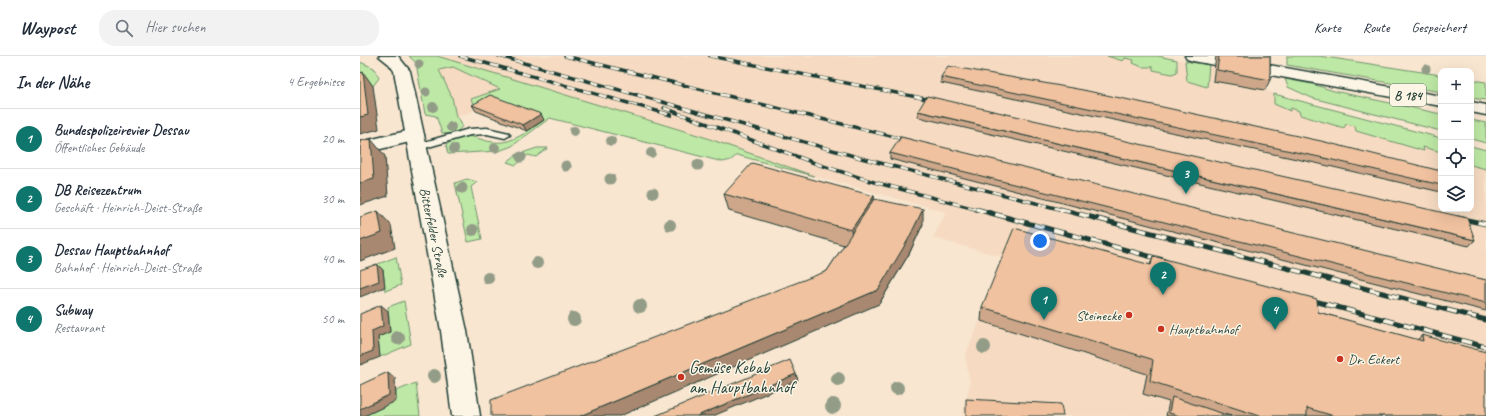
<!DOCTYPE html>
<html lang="de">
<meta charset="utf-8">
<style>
:root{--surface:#fff;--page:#f2f2f3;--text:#1f2937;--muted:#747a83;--line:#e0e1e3;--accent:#0f766e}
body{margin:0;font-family:Caveat,sans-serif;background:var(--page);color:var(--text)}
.controls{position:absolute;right:12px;top:12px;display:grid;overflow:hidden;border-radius:8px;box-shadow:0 4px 16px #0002}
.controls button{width:36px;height:36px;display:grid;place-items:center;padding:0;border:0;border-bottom:1px solid var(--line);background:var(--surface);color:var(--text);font:20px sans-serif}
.you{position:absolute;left:680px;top:185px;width:14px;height:14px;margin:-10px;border:3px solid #fff;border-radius:50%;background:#1a73e8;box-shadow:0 0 0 6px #1a73e833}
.badge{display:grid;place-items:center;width:26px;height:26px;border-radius:50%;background:var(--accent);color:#fff;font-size:13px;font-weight:700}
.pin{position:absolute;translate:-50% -33px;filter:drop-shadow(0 1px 2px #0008)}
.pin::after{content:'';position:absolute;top:21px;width:14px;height:12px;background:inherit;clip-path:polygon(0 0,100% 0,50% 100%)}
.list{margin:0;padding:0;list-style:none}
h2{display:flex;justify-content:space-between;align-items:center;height:52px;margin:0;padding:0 16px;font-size:17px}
h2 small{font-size:13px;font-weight:400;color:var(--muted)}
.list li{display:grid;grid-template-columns:26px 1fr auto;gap:12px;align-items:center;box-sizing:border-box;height:60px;padding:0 16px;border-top:1px solid var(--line)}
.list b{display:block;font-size:15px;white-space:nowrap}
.list p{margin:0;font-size:13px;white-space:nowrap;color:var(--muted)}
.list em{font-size:13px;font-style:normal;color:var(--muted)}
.icon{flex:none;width:22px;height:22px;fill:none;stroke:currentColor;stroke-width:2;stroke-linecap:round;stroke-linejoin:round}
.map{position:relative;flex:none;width:1126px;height:360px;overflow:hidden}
header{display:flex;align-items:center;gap:24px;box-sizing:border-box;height:56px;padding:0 20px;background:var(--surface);border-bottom:1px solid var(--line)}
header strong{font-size:19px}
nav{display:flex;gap:22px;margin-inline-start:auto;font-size:14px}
.search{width:280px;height:36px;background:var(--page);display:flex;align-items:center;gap:10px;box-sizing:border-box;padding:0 14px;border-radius:16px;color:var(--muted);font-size:15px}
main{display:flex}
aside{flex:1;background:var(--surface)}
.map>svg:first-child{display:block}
</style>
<header>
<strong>Waypost</strong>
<div class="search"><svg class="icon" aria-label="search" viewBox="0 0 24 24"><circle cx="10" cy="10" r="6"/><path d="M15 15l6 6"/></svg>Hier suchen</div>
<nav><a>Karte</a><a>Route</a><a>Gespeichert</a></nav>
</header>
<main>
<aside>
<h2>In der Nähe<small>4 Ergebnisse</small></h2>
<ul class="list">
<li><span class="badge">1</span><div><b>Bundespolizeirevier Dessau</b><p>Öffentliches Gebäude</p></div><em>20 m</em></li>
<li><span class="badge">2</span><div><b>DB Reisezentrum</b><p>Geschäft · Heinrich-Deist-Straße</p></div><em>30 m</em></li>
<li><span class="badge">3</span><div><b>Dessau Hauptbahnhof</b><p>Bahnhof · Heinrich-Deist-Straße</p></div><em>40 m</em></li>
<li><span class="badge">4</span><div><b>Subway</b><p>Restaurant</p></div><em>50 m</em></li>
</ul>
</aside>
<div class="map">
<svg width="1126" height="360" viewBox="0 0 1126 360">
<rect width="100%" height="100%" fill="#f8e6d0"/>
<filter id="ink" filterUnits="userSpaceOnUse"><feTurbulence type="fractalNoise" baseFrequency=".025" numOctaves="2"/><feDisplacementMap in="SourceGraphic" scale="8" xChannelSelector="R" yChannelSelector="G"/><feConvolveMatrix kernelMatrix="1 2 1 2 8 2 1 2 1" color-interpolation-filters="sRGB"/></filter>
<g filter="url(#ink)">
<path fill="#f6dbc2" d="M 59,0 L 798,0 L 854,10 L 856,0 L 905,24 L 906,34 L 914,38 L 1081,82 L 1081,153 L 1111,153 L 1111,90 L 1126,94 L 1126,360 L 602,360 L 610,327 L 605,300 L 646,202 L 573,182 L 586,156 L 377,99 L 197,57 L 116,54 L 85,65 Z"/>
<path fill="#bee8a5" stroke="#6e926c" d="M 49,0 L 77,0 L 341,80 L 454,120 L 377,99 L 371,104 L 363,106 L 190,62 L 152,90 L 139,95 L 88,98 L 86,89 C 111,70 119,89 143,86 C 157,84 173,72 184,64 L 134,45 L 116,55 L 111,43 L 140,33 L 93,11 L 79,14 L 92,41 L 96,61 L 100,64 L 102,70 C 98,77 90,79 82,77 L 76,60 L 65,58 L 56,7 Z
M 747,0 L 798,0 L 817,4 L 817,16 L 812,18 L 793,14 L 793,11 L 782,11 L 773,7 L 774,4 L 765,2 L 763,5 Z
M 927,0 L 959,0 L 1081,19 L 1081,36 L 927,9 Z
M 825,5 L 849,9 L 847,31 L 827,25 Z
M 0,6 L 14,12 L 19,22 L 13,30 L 9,31 L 0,22 Z
M 925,23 L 952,28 L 974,35 L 1081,58 L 1081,75 L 952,42 L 928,31 Z
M 1111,24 L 1126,26 L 1126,44 L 1111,42 Z
M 914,38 L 1081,82 L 1081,96 L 1063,91 L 1064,95 L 996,75 L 995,70 L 986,68 L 984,72 L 940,59 L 939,55 L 931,52 L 930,55 L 914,48 Z
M 1111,64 L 1126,67 L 1126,87 L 1111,83 Z
M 1111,90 L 1126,94 L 1126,113 L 1111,109 Z
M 177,92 L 188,92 L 176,101 L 168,99 L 156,109 L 147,106 L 156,99 Z
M 107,123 L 117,126 L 111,131 L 122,183 L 108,186 L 95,127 Z
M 36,201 L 41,229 L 25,235 L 23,214 L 0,215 Z
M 44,245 L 51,288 L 20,301 L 18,281 L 30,276 L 28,251 Z
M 56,327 L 60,360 L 4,360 L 36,345 L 36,335 Z"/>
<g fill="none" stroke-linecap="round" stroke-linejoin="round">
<defs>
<path id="lane" d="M 127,72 L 149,77 L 150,79 L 145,82 L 127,78 L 110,79 L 58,94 L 54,93 L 52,91 L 54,89 L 109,73 Z"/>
<path id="street" d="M 55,73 L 62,75 L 64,79 L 62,83 L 0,98 L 0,86 Z"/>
<path id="secondary" d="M 19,0 L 38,0 L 50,15 L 107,275 L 120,360 L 92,360 L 81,275 L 34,15 L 29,8 Z"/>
<path id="primary" d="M 825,0 L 859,0 L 1081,40 L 1081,50 L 833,5 L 827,3 Z
M 1111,46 L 1126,49 L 1126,59 L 1111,56 Z"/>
</defs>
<use href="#lane" stroke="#1f3d34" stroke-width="3"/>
<use href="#street" stroke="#1f3d34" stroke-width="3"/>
<use href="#secondary" stroke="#1f3d34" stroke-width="3"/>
<use href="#primary" stroke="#1f3d34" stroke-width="3"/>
<use href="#lane" fill="#fcf5e5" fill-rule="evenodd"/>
<use href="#street" fill="#fcf5e5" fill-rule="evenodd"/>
<use href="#secondary" fill="#fcf5e5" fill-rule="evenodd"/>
<use href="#primary" fill="#fcf5e5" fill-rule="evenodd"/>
<defs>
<path id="rail-far1" d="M 100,0 L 311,59
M 139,0 L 501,102 L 703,154
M 205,0 L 551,85
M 350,0 L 577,45
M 304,52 L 460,109 L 514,126 L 619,154"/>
<path id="rail" d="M 616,153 L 803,204
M 700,153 L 1126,264
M 1098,162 L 1126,168
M 947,243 L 1126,291"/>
</defs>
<use href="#rail-far1" stroke="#1f3d34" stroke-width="3.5"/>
<use href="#rail" stroke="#1f3d34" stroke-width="5"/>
<use href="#rail-far1" stroke="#fcf5e5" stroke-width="2.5" stroke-dasharray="8" stroke-linecap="butt"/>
<use href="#rail" stroke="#fcf5e5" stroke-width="3.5" stroke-dasharray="10" stroke-linecap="butt"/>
</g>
<g fill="#929c87">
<circle cx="59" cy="8" r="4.5"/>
<circle cx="1066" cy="13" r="4.5"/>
<circle cx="66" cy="36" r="4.5"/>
<circle cx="73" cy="51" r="5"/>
<circle cx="91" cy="71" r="5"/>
<circle cx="214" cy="75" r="5"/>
<circle cx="251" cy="85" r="5"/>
<circle cx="135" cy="92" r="5"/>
<circle cx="94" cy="93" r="5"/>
<circle cx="291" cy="97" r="5"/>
<circle cx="161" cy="101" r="5.5"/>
<circle cx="338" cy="109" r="5.5"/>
<circle cx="206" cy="110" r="5.5"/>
<circle cx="250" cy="123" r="5.5"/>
<circle cx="102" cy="132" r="5.5"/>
<circle cx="293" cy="137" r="5.5"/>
<circle cx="310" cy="169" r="6"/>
<circle cx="113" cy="174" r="6"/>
<circle cx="177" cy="207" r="6"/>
<circle cx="128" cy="222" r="6"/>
<circle cx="280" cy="250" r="7"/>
<circle cx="214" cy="263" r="7"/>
<circle cx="38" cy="282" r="7"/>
<circle cx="624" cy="291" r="7"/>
<circle cx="74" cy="320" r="7"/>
<circle cx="478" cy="323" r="7"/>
<circle cx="537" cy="332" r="7"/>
<circle cx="473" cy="350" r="8"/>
</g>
<path fill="#cea78a" stroke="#1f3d34" d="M 856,0 L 910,0 L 910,24 L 905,34 L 853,25 Z
M 581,21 L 1081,115 L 1081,136 L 960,108 L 581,27 Z
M 112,49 L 184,64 L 167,75 L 116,55 Z
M 558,55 L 1115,184 L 1109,190 L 558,61 Z
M 530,97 L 1126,224 L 1126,255 L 530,103 Z
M 364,138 L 514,140 L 514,143 L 563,168 L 549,198 L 519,248 L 467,215 L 484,189 L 369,155 Z
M 793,200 L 958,256 L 1057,284 L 1062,279 L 1126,360 L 806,360 L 809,346 L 783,338 L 787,318 L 621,265 L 622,251 L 790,209 Z"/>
<path fill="#a88870" stroke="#1f3d34" d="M 3,16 L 13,30 L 19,73 L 0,78 L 0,61 Z
M 181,58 L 184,64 L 167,75 L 163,69 Z
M 11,83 L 25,100 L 28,140 L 0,149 L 0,127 Z
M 514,140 L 515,157 L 493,192 L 491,174 Z
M 563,153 L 563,168 L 549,198 L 519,248 L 260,360 L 220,360 L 518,234 Z
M 18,155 L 31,169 L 35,192 L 0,205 L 0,185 Z
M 17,208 L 23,214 L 25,231 L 0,241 L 0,232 Z
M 21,249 L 28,255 L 30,276 L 18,281 L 20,301 L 0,309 L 0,300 L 12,275 Z
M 28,316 L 35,322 L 36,345 L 4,360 L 0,360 L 0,353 Z
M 436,318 L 438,324 L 353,360 L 337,360 Z"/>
<path fill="#f0c2a0" stroke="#1f3d34" d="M 859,0 L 910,0 L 910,24 L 857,14 Z
M 588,10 L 723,34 L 961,85 L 1081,115 L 1081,129 L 964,102 L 581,21 Z
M 3,16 L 8,59 L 0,61 L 0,17 Z
M 130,39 L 181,58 L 163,69 L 112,49 Z
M 567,40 L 1107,162 L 1115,184 L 558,55 Z
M 541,81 L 1126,224 L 1126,247 L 530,97 Z
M 11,83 L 14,123 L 0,127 L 0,85 Z
M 392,107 L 514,140 L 491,174 L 364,138 Z
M 514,143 L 563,153 L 548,184 L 518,234 L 220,360 L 131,360 L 131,344 L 467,215 Z
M 18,155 L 22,177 L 0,185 L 0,161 Z
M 654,172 L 791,209 L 793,200 L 957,243 L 958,256 L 1063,285 L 1062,279 L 1126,296 L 1126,360 L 974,360 L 947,352 L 947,360 L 900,360 L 790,325 L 793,304 L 791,303 L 622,251 Z
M 17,208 L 19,225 L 0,232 L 0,214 Z
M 21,249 L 23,270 L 12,275 L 13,295 L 0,300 L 0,258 Z
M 430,304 L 436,318 L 337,360 L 295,360 Z
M 28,316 L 29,339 L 0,353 L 0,329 Z
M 812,341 L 864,358 L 872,360 L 820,360 L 809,357 Z
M 606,343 L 701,348 L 703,360 L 606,360 Z"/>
</g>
<g fill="#c8321e" stroke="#fcf5e5" stroke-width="1.5">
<circle cx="769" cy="259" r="4"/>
<circle cx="801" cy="273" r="4"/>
<circle cx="980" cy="303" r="4"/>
<circle cx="321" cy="321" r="4"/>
</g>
<g text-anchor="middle" stroke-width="3" stroke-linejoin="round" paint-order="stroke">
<rect fill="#fcf5e5" stroke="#617469" stroke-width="1" x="1030" y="28" width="36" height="22" rx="3"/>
<g font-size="13" font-weight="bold" fill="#1f3d34">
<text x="1048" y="44">B 184</text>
</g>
<g font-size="14" fill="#1f3d34" stroke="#fcf5e5">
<text transform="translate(74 176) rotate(78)" y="5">Bitterfelder Straße</text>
</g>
<g font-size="14" fill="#1f3d34" stroke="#fcf5e5" text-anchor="start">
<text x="761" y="264" text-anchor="end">Steinecke</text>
<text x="809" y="278">Hauptbahnhof</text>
<text x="988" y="308">Dr. Eckert</text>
</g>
<g font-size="17" fill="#1f3d34" stroke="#fcf5e5" text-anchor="start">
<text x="329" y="317">Gemüse Kebab<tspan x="329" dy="20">am Hauptbahnhof</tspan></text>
</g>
</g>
</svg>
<div class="controls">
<button>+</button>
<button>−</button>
<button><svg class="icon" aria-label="locate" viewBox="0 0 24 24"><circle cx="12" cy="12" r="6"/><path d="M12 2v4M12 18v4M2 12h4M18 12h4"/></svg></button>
<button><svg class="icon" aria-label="layers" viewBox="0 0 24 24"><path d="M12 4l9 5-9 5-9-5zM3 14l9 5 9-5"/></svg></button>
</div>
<div class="you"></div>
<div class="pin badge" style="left:684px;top:264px">1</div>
<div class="pin badge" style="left:803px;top:239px">2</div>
<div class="pin badge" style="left:826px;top:138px">3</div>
<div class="pin badge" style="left:915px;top:274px">4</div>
</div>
</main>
